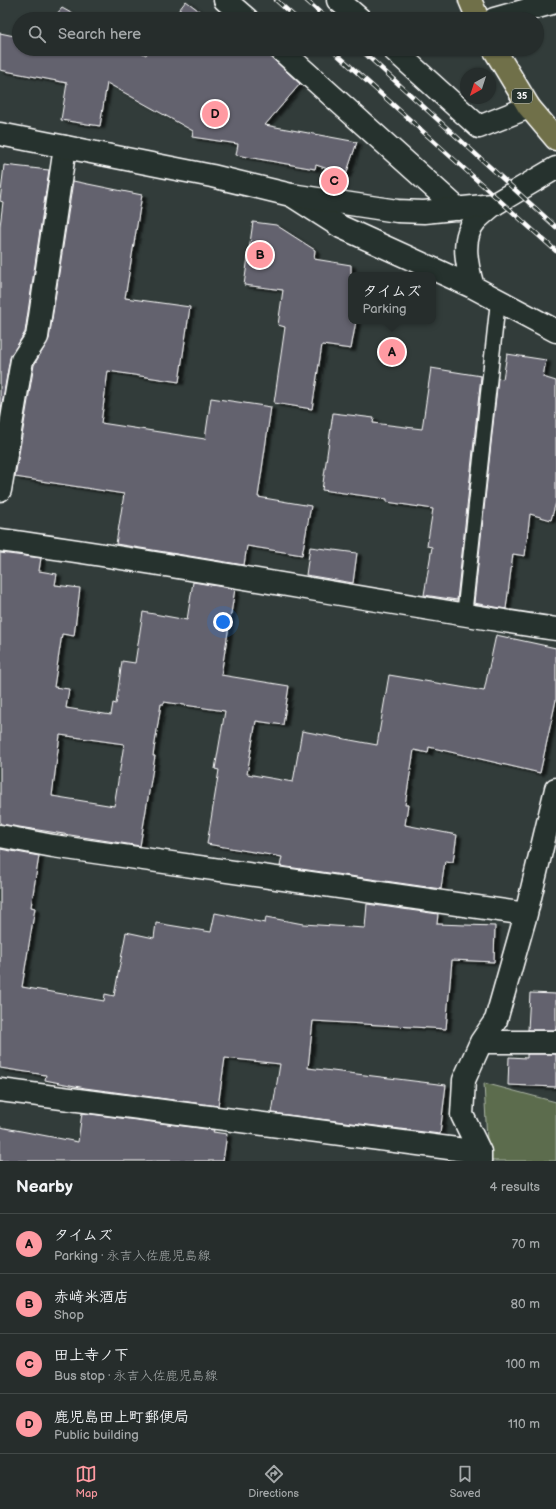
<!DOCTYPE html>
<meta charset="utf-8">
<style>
:root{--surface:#262d2c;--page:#323938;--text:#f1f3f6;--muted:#a4a8a9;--line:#424948;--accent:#ff9aa2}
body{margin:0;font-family:"Balsamiq Sans","Klee One",sans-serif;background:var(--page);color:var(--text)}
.compass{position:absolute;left:460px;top:68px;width:36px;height:36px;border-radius:50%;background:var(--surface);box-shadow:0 1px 3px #0004;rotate:219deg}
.you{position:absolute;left:223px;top:622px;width:14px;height:14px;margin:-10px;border:3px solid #fff;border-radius:50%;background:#1a73e8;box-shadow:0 0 0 6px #1a73e833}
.badge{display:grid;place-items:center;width:26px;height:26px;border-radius:50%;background:var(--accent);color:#111;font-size:13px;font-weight:700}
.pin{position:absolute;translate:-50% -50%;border:2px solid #fff;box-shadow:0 1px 4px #0006}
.popup{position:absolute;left:348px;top:272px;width:88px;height:52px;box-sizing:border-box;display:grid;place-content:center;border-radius:8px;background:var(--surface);filter:drop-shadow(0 1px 3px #0005);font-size:13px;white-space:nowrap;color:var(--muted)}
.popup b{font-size:15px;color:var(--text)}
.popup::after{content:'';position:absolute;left:50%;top:100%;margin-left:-8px;border:8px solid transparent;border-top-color:var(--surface)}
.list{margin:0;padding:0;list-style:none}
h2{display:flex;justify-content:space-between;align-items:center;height:52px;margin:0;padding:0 16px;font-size:17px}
h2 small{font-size:13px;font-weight:400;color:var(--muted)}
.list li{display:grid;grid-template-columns:26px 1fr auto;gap:12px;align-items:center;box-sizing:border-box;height:60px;padding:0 16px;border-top:1px solid var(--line)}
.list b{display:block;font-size:15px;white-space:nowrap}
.list p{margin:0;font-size:13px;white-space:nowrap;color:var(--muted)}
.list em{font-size:13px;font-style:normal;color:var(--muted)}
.icon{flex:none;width:22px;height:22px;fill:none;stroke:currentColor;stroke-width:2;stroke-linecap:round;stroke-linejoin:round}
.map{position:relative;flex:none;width:556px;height:1161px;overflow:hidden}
.search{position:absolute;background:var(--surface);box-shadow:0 1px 3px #0004;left:12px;right:12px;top:12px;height:44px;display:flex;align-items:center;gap:10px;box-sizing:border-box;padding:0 14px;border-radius:22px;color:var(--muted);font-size:15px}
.sheet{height:292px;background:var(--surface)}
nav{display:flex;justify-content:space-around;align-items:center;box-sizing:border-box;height:56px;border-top:1px solid var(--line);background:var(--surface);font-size:11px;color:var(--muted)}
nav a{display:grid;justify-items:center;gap:2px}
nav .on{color:var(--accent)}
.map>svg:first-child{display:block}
</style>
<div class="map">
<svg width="556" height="1161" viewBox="0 0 556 1161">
<defs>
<filter id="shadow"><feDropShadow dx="4.5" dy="2.5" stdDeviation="1" flood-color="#0009"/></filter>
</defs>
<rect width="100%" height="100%" fill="#323c3a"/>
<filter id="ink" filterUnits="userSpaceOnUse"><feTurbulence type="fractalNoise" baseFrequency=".025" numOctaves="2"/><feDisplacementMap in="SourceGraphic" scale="8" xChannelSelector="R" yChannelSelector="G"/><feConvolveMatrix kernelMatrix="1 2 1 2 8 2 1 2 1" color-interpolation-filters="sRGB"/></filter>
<g filter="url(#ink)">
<path fill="#5b6c4e" stroke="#adb6a6" d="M 484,1083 L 556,1102 L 556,1161 L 488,1161 Z"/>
<path fill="#64626e" stroke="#fff" fill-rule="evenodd" filter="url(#shadow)" d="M 186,1 L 210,19 L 172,19 Z
M 62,8 L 82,19 L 58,19 L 55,16 Z
M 0,33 L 19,37 L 19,49 L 135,49 L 146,55 L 150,49 L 266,49 L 272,58 L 300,84 L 265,125 L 357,142 L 346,175 L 316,165 L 315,169 L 236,155 L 238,144 L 192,137 L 193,131 L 107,83 L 100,126 L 61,120 L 67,83 L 0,70 Z
M 4,165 L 49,170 L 25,332 L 10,358 L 0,415 L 0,226 L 3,202 L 0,201 Z
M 73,181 L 142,195 L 125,298 L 190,307 L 179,382 L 108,371 L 101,423 L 205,439 L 211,398 L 271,407 L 258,497 L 311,506 L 302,555 L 247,546 L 244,565 L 116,544 L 124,494 L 15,477 L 34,365 L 49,339 Z
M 253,222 L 276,225 L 315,250 L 314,259 L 351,265 L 351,321 L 356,321 L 351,349 L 322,345 L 312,409 L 274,403 L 285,327 L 278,325 L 283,290 L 244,285 Z
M 507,354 L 546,360 L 543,377 L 556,381 L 556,502 L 551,520 L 530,514 L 525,556 L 513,554 L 506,609 L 474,603 L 498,378 L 503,379 Z
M 431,368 L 481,376 L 457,600 L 424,595 L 432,547 L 427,546 L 433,509 L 387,502 L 387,499 L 322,490 L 333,413 L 374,418 L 373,423 L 422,429 Z
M 310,547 L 357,553 L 353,583 L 306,575 Z
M 0,553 L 41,558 L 39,571 L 57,574 L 55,585 L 80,588 L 74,636 L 62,634 L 54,687 L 69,689 L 66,708 L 111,715 L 113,703 L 116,704 L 122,661 L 135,663 L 143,612 L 187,620 L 193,582 L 235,589 L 221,675 L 289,686 L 283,725 L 256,721 L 247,774 L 293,782 L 302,731 L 377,745 L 389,675 L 484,691 L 496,635 L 556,648 L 556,700 L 540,773 L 429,747 L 428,753 L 414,750 L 405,805 L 408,805 L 405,825 L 457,835 L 453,862 L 445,861 L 441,889 L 280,866 L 282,857 L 207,844 L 219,770 L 215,769 L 225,711 L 164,702 L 164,704 L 161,704 L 153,756 L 155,756 L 140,846 L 0,824 ZM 60,735 L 124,744 L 114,806 L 52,796 Z
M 0,849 L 39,856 L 31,907 L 35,908 L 22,987 L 104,1001 L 105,994 L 114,996 L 126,932 L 154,938 L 156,923 L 211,932 L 215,913 L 265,923 L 266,917 L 303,924 L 365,928 L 367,904 L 438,914 L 437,924 L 495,926 L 494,962 L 452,960 L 446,1029 L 313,1021 L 308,1068 L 446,1085 L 440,1134 L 272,1113 L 280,1064 L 225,1058 L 218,1106 L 85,1088 L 45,1080 L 46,1075 L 0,1068 Z
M 530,993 L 556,994 L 556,1030 L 528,1030 Z
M 527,1054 L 556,1054 L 556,1087 L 508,1085 L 509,1057 L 527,1058 Z
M 82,1113 L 214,1130 L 213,1132 L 227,1134 L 223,1161 L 0,1161 L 0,1127 L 78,1142 Z"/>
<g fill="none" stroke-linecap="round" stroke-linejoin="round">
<defs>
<path id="lane" d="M 464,616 L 498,301"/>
<path id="street" d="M 225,0 L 247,19
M 338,0 L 360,19
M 494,19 L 556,2
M 280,49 L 458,209
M 393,49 L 479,127 L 529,107
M 291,195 L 341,227 L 473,287 L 556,331
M 473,287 C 467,266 460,238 476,220 C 481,215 487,210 493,205
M 0,490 L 22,360 L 37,337 L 65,147
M 0,540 C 186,565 370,601 556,629
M 0,836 L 53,846 L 526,914
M 481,1042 L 556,1042
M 0,1090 L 480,1152
M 480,1161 L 480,1152 L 462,1115 L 464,1080 L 481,1042 L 496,1020 L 526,914 L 556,789"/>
<path id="secondary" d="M 0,134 L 212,176 L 291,195 L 397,211 L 424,212 L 493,205 L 556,168"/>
<path id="primary" d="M 470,0 L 478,19
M 494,49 L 529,107 L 556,139"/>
</defs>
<use href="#lane" stroke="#fff" stroke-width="17"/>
<use href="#street" stroke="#fff" stroke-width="25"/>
<use href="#secondary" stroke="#fff" stroke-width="25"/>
<use href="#primary" stroke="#fff" stroke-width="25"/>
<use href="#lane" stroke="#26332d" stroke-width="14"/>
<use href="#street" stroke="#26332d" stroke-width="22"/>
<use href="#secondary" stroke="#26332d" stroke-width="22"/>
<use href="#primary" stroke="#70704a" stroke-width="22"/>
<defs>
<path id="rail" d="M 276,0 L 297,19
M 306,0 L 327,19
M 331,49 L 556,251
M 360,49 L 556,227"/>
</defs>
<use href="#rail" stroke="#fff" stroke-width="4.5"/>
<use href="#rail" stroke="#26332d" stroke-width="3" stroke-dasharray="9" stroke-linecap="butt"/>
</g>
</g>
<g text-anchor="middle" stroke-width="3" stroke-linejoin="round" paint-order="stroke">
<rect fill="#26332d" stroke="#bec2c0" stroke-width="1" x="512" y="89" width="20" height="14" rx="3"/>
<g font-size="9" font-weight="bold" fill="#fff">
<text x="522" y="99">35</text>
</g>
</g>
</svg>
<svg class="compass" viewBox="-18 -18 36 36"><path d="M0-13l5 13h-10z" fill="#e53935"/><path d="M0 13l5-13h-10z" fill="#a4a8a9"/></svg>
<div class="you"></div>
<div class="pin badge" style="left:392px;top:352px">A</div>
<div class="popup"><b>タイムズ</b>Parking</div>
<div class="pin badge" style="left:260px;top:255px">B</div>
<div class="pin badge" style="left:334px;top:181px">C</div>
<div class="pin badge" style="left:215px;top:114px">D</div>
<div class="search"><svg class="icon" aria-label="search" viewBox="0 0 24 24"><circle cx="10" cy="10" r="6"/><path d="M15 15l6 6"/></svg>Search here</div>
</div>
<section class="sheet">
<h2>Nearby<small>4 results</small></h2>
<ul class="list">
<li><span class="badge">A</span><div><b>タイムズ</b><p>Parking · 永吉入佐鹿児島線</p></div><em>70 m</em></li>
<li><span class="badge">B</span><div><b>赤﨑米酒店</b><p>Shop</p></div><em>80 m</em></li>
<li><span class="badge">C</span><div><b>田上寺ノ下</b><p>Bus stop · 永吉入佐鹿児島線</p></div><em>100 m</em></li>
<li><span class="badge">D</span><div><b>鹿児島田上町郵便局</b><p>Public building</p></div><em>110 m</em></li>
</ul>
</section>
<nav>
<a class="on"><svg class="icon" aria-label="map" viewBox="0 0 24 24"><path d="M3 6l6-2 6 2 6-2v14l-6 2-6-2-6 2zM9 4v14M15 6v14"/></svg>Map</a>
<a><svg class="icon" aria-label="directions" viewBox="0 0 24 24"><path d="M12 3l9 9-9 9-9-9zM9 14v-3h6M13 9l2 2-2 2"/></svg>Directions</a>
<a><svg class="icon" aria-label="saved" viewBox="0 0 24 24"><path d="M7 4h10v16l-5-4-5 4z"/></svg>Saved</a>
</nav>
